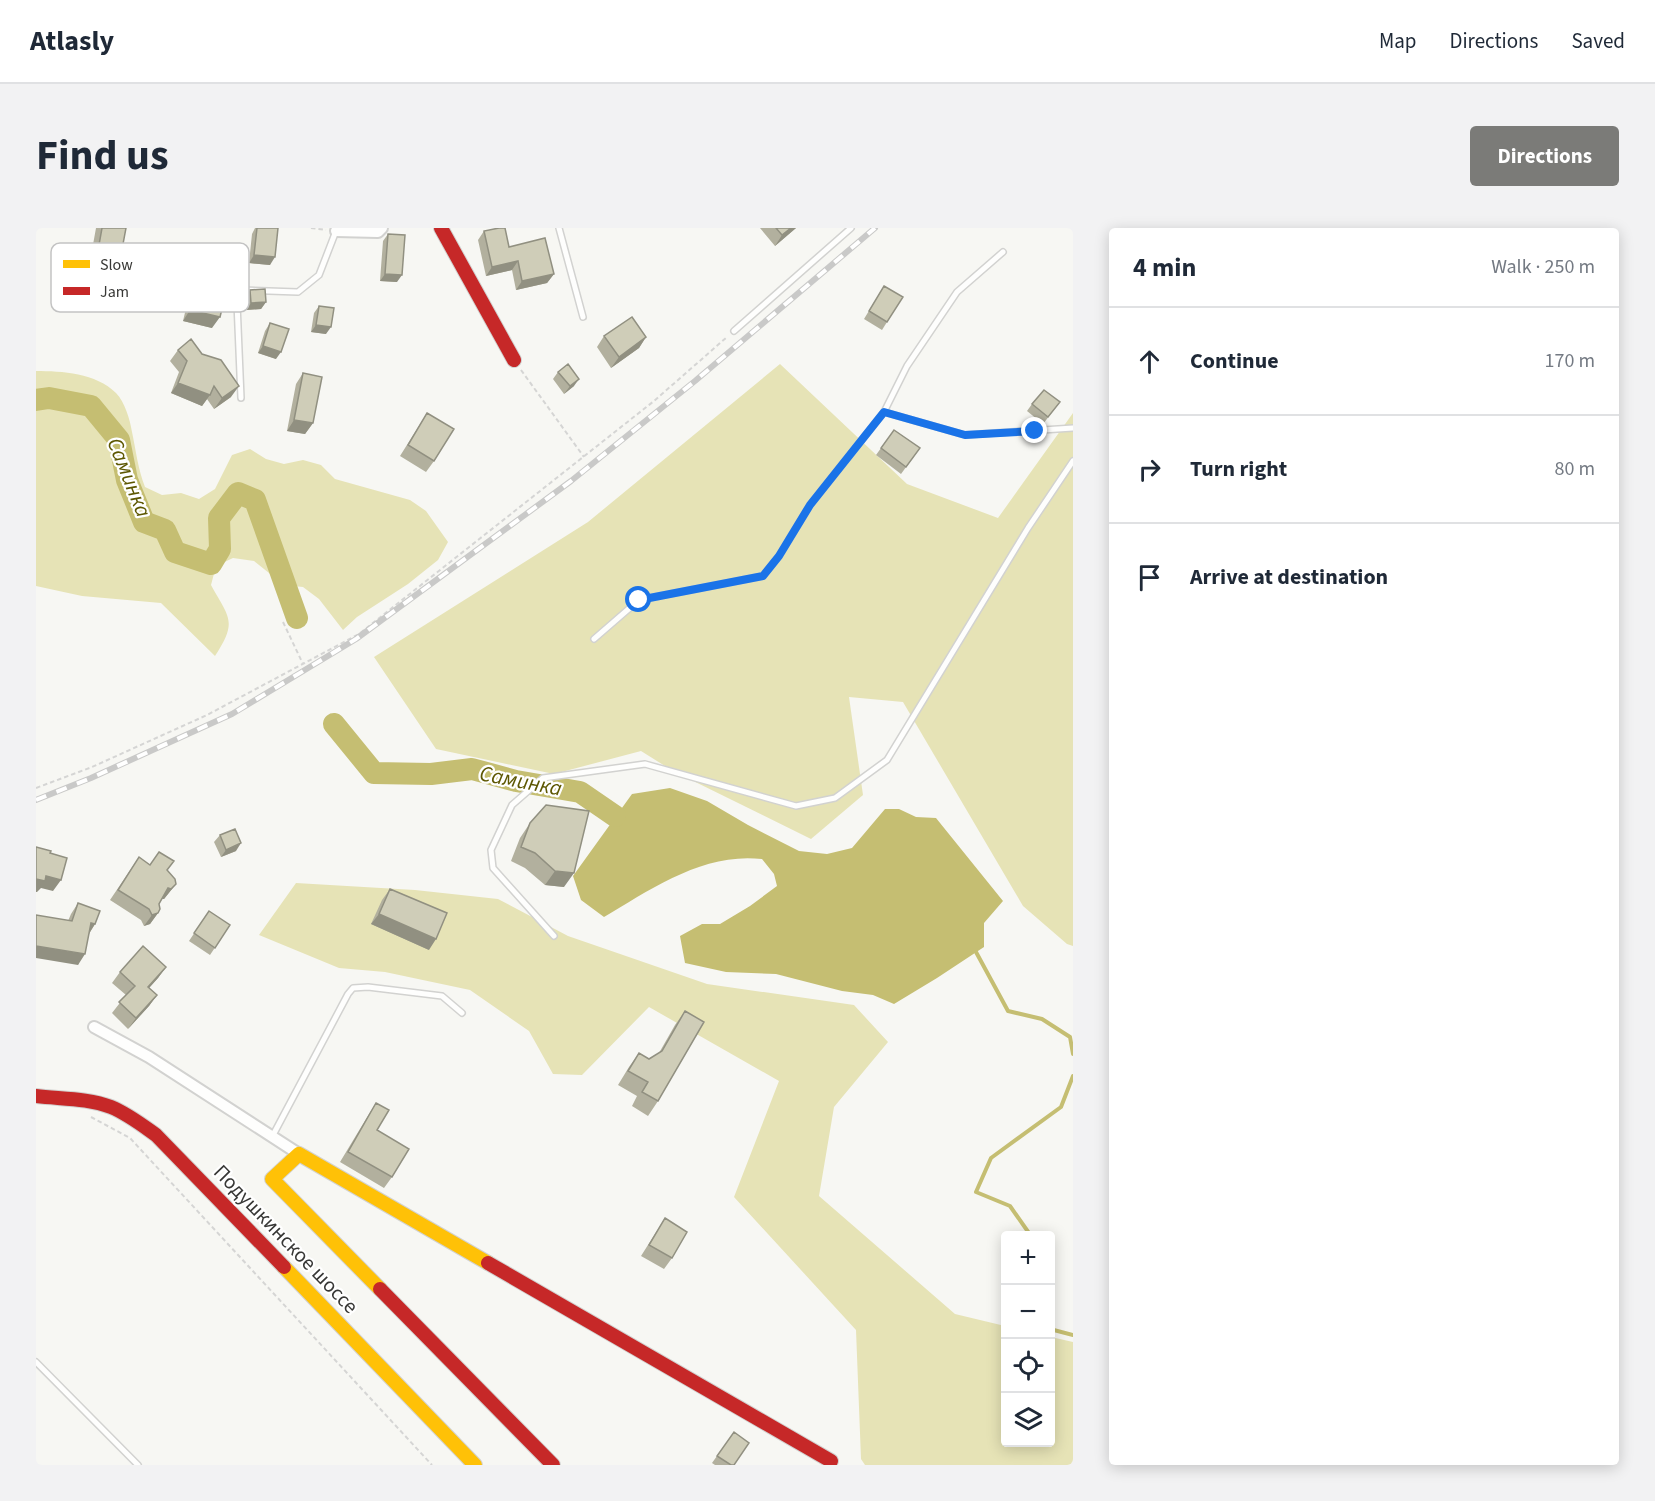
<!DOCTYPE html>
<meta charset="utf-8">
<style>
:root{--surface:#fff;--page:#f2f2f3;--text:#1f2937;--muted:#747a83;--line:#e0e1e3;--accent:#7b7b78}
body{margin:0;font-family:"Source Sans 3",sans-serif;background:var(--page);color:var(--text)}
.controls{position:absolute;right:18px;bottom:18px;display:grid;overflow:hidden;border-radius:6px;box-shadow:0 3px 15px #0003}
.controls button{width:54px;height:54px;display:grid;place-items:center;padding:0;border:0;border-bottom:2px solid var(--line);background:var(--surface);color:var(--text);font:30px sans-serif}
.stop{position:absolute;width:18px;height:18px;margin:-14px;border:4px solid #1a73e8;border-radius:50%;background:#fff}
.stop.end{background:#1a73e8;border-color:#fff;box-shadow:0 2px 6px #0008}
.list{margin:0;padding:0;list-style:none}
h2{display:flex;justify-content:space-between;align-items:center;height:78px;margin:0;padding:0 24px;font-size:26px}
h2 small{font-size:20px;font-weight:400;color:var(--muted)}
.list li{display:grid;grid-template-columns:39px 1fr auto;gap:18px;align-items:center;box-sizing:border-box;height:108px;padding:0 24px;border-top:2px solid var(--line)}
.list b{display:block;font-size:22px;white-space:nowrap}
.list em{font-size:20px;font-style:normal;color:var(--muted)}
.icon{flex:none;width:33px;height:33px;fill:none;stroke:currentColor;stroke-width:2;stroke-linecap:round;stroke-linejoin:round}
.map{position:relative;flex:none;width:1037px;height:1237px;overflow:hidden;border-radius:6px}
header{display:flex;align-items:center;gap:36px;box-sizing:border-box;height:84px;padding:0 30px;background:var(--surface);border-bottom:2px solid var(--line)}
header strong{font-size:28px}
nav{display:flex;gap:33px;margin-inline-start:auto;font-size:21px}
.intro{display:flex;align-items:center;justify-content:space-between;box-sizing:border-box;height:144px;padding:0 36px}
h1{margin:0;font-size:42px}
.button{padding:15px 27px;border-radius:6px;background:var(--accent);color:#fff;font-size:21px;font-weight:700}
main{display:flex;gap:36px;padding:0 36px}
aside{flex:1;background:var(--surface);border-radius:6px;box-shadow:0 3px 15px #0003}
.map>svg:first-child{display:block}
</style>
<header>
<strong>Atlasly</strong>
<nav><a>Map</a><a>Directions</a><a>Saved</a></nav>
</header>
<div class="intro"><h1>Find us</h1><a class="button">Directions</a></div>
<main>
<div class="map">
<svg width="1037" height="1237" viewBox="0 0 1037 1237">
<rect width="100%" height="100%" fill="#f7f7f3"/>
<path fill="#e6e3b6" d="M 744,136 L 871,256 L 962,290 L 1037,185 L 1037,718 L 1031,716 L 987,678 L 867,474 L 813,469 L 827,567 L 775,611 L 637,543 L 605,523 L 518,546 L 400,521 L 338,429 L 552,294 Z
M 0,143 C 26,143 60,145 80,165 C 89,174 94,192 96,204 C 100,223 102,241 109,259 L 126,267 L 145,265 L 163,271 L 179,261 L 196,227 L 214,221 L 230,231 L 248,236 L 267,232 L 285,237 L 299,251 L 374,272 L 390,283 L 412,314 L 402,332 L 372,356 L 321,389 L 307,402 L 283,371 L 267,359 L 248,357 L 218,333 L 197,330 L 180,338 L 175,357 C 193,390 202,393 179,428 L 125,375 L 46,368 L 0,358 Z
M 260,655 L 379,662 L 462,671 L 532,708 L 671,756 L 818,777 L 852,814 L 798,879 L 783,968 L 919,1086 L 969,1098 L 969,1214 L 1014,1214 L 1015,1109 L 1037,1114 L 1037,1237 L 829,1237 L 825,1231 L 820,1102 L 698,969 L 743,853 L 613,779 L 546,847 L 517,846 L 493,803 L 434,762 L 349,744 L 303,740 L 223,707 Z"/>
<path fill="#c5be72" d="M 634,560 L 671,573 L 712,597 L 763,623 L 791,626 L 816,620 L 849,581 L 863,581 L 880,589 L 900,590 L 967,673 L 948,695 L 948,719 L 901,750 L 858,776 L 837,767 L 806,763 L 740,746 L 690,744 L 649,735 L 644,708 L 666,696 L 684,696 L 714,678 L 741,658 L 738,646 L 726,631 C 668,624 615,661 568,689 L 545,672 L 537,648 L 596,566 Z"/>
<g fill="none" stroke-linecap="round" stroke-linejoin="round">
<path stroke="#c5be72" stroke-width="4" d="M 940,724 L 972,783 L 1006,791 L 1034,809 L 1037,826
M 995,1008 L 974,978 L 940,964 L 955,930 L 1025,879 L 1037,848
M 1014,1101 L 1037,1107"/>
<path stroke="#c5be72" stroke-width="22" d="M 0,172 L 13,170 L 55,178 L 83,212 L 91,252 L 108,294 L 129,302 L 139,324 L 175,336 L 184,321 L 183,290 L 202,265 L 219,272 L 261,390
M 298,496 L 338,545 L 395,546 L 436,541 L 480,553 L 544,564 L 579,588"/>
<defs>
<path id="lane" d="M 523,0 L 547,89
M 698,103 L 815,0
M 205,170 L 201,75 L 207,62 L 262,64 L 283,47 L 300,3
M 848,184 L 929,207 L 1037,200
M 558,411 L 603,372 L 727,348 L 743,328 L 774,277 L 848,184 L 871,138 L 921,64 L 967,24
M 518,708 L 457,640 L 455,622 L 476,577 L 507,550 L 609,536 L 760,578 L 799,570 L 851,532 L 992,300 L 1037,233
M 236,909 L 312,766 L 317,760 L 332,759 L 406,768 L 426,785
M 0,1134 L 102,1237"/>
<path id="street" d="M 300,3 L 342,4 L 346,0
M 58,799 L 113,829 L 263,926"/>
<path id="slow" d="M 248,1039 L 439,1237
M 344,1061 L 236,951 L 263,926 L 452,1035"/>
<path id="jam" d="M 405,0 L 478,132
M 0,868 C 25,871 52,870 75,879 C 92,886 106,897 120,907 L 248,1039
M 452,1035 L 795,1233
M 344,1061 L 517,1237"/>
</defs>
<use href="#lane" stroke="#d2d2d0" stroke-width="8"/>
<use href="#street" stroke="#d2d2d0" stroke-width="14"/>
<use href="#slow" stroke="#d2d2d0" stroke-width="16"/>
<use href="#jam" stroke="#d2d2d0" stroke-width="16"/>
<path stroke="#d5d5d4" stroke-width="2" stroke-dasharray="4.5 3" stroke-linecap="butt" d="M 275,0 L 290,2
M 485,142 L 548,229
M 247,394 L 267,436
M 0,560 L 56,539 L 171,487 L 323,406 L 618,173 L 691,109
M 55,889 L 94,910 L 396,1237"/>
<use href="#lane" stroke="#fefefd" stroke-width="5"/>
<use href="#street" stroke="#fefefd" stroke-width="10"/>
<use href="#slow" stroke="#ffc107" stroke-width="14"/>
<use href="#jam" stroke="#c62828" stroke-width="14"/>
<defs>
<path id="rail" d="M 0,572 L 55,550 L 196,486 L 320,411 L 535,253 L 659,153 L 839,0"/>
</defs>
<use href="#rail" stroke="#c9c9c8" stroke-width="6"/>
<use href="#rail" stroke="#fff" stroke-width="4" stroke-dasharray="11" stroke-linecap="butt"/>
</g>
<path fill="#b2b09e" d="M 60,0 L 90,0 L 77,43 L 53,39 Z
M 219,0 L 242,0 L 234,37 L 213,35 L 216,6 Z
M 724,0 L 760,0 L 739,18 Z
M 448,3 L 518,46 L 511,55 L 480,62 L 476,42 L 450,48 L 442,12 Z
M 352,6 L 361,54 L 344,53 L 347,13 Z
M 177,53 L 176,100 L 147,93 L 152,72 L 160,61 L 170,64 Z
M 848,58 L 851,94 L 846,102 L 828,91 Z
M 214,62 L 230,74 L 225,81 L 210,82 L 209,70 Z
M 283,78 L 290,106 L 275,104 L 278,85 Z
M 234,95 L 240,131 L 222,125 L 229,103 Z
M 568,108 L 610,109 L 603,120 L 575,140 L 561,119 Z
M 142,122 L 195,169 L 178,181 L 171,171 L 166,178 L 135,165 L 143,144 L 134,133 Z
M 522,144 L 538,158 L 528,166 L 517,151 Z
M 267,145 L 277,195 L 269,206 L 251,203 L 260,156 Z
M 1024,174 L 1007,196 L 991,183 L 996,176 Z
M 391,185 L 398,233 L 390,244 L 364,228 Z
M 858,202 L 884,220 L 865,246 L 840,227 Z
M 494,595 L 528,659 L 509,657 L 489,640 L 475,633 L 484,610 Z
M 184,607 L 200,623 L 185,629 L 178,614 Z
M 103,629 L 114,637 L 131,642 L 140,656 L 128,671 L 125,671 L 123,676 L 122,685 L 114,696 L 108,698 L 105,692 L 74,672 Z
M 354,661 L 393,722 L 335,696 L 346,672 Z
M 42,675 L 59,696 L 53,706 L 42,737 L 32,693 L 35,686 Z
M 173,683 L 194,697 L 174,727 L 153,713 Z
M 130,739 L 122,750 L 113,760 L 121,767 L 113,778 L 92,801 L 76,785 L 90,767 L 76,755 L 84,744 Z
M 649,783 L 622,873 L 612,888 L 596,878 L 601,868 L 582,857 L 593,839 L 603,825 L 613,831 L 623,825 L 639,797 Z
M 340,875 L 341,902 L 356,949 L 348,960 L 304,934 L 333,886 Z
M 629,990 L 636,1030 L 628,1041 L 605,1028 Z
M 698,1204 L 698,1237 L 679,1237 L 676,1235 Z"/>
<path fill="#919081" d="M 755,0 L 760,0 L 739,18 L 746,7 Z
M 218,27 L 239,29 L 234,37 L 213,35 Z
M 61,28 L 84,32 L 77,43 L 53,39 Z
M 482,33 L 476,42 L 450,48 L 456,39 Z
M 349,46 L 366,47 L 361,54 L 344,53 Z
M 518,46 L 511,55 L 480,62 L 486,53 Z
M 230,74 L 225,81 L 210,82 L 215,75 Z
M 154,82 L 184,89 L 176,100 L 147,93 Z
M 280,97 L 295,99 L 290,106 L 275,104 Z
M 610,109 L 603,120 L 575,140 L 583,129 Z
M 227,118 L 245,124 L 240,131 L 222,125 Z
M 543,151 L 538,158 L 528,166 L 534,158 Z
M 142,155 L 174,167 L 166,178 L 135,165 Z
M 203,158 L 195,169 L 178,181 L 186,170 Z
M 258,192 L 277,195 L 269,206 L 251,203 Z
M 205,615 L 200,623 L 185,629 L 190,622 Z
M 519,643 L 538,645 L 528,659 L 509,657 Z
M 10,648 L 25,652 L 17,663 L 5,660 L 1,664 L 0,664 L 0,651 Z
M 140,656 L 128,671 L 124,671 L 132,660 Z
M 122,685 L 114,696 L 108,698 L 116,687 Z
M 343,686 L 400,711 L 393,722 L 335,696 Z
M 55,695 L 59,696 L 52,707 Z
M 0,718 L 49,726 L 42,737 L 0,730 Z
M 130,739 L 122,750 L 104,770 L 112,759 Z
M 121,767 L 113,778 L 92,801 L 100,790 Z"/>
<path fill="#cfcdb8" stroke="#919081" stroke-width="1.5" d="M 66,0 L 90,0 L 84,32 L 61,28 Z
M 221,0 L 242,0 L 239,29 L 218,27 Z
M 463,0 L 469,0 L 473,19 L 509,10 L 518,46 L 486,53 L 482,33 L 456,39 L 448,3 Z
M 740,0 L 755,0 L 746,7 Z
M 352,6 L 369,7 L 366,47 L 349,46 Z
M 177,53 L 192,56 L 184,89 L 154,82 L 160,61 L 170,64 Z
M 848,58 L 867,69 L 851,94 L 833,83 Z
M 229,61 L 230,74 L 215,75 L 214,62 Z
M 283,78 L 298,80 L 295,99 L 280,97 Z
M 596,89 L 610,109 L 583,129 L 568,108 Z
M 234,95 L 253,101 L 245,124 L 227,118 Z
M 155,111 L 166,126 L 185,132 L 203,158 L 186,170 L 178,158 L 174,167 L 142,155 L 151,133 L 142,122 Z
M 532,136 L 543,151 L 534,158 L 522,144 Z
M 267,145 L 286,149 L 277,195 L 258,192 Z
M 1008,162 L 1024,174 L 1012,189 L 996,176 Z
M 391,185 L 418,201 L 398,233 L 372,217 Z
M 858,202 L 884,220 L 870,239 L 845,220 Z
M 510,577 L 553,583 L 538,645 L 519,643 L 499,625 L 485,619 L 494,595 Z
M 199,601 L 205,615 L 190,622 L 184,607 Z
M 0,619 L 15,623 L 14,625 L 31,630 L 25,652 L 10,648 L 9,653 L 0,651 Z
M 123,624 L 138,633 L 131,642 L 139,651 L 140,656 L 135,661 L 132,660 L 123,676 L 124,681 L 122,685 L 116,687 L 113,681 L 82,662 L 103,629 L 114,637 Z
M 354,661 L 411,685 L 400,711 L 343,686 Z
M 42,675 L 64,683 L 59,696 L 55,695 L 49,726 L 0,718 L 0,687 L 36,693 Z
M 173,683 L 194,697 L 179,720 L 158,705 Z
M 107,718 L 130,739 L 112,759 L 121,767 L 100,790 L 83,774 L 99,758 L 84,744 Z
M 649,783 L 668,794 L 622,873 L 606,864 L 612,854 L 592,843 L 603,825 L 613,831 L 626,823 Z
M 340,875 L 353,882 L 341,902 L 373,921 L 356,949 L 312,924 Z
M 629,990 L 651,1004 L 636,1030 L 613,1017 Z
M 698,1204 L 713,1215 L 698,1237 L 695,1237 L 681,1228 Z"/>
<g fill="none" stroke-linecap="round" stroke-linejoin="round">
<path stroke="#1a73e8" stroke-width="8" d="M 603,372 L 727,348 L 743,328 L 774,277 L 848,184 L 929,207 L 999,203"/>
</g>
<g text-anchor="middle" stroke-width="4.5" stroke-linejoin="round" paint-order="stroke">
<g font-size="21" fill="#383836" stroke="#fff">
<text transform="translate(250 1011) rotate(46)" y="7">Подушкинское шоссе</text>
</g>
<g font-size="22" font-style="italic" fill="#5d5702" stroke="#fff">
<text transform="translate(94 249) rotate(68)" y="8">Саминка</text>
<text transform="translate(485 552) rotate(11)" y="8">Саминка</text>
</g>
</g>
<rect x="15" y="15" width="198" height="69" rx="9" fill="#fff" stroke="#c3c3c3" stroke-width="1.5"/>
<rect x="27" y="32" width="27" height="8" fill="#ffc107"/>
<rect x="27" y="59" width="27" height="8" fill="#c62828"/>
<g font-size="16" fill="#383836">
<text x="64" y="42">Slow</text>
<text x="64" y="69">Jam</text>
</g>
</svg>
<div class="controls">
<button>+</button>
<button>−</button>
<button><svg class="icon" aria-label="locate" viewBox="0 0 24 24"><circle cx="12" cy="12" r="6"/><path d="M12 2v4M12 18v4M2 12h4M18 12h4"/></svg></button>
<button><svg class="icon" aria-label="layers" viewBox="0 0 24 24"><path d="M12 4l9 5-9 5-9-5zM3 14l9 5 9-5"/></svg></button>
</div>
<div class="stop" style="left:603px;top:372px"></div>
<div class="stop end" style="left:999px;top:203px"></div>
</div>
<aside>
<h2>4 min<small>Walk · 250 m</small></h2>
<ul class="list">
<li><svg class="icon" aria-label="ahead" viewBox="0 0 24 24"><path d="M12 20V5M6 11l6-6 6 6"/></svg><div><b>Continue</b></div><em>170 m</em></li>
<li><svg class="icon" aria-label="right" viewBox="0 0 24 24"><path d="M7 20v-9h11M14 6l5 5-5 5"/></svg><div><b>Turn right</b></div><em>80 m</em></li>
<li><svg class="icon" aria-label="arrive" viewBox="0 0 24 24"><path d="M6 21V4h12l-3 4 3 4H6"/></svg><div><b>Arrive at destination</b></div></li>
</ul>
</aside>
</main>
